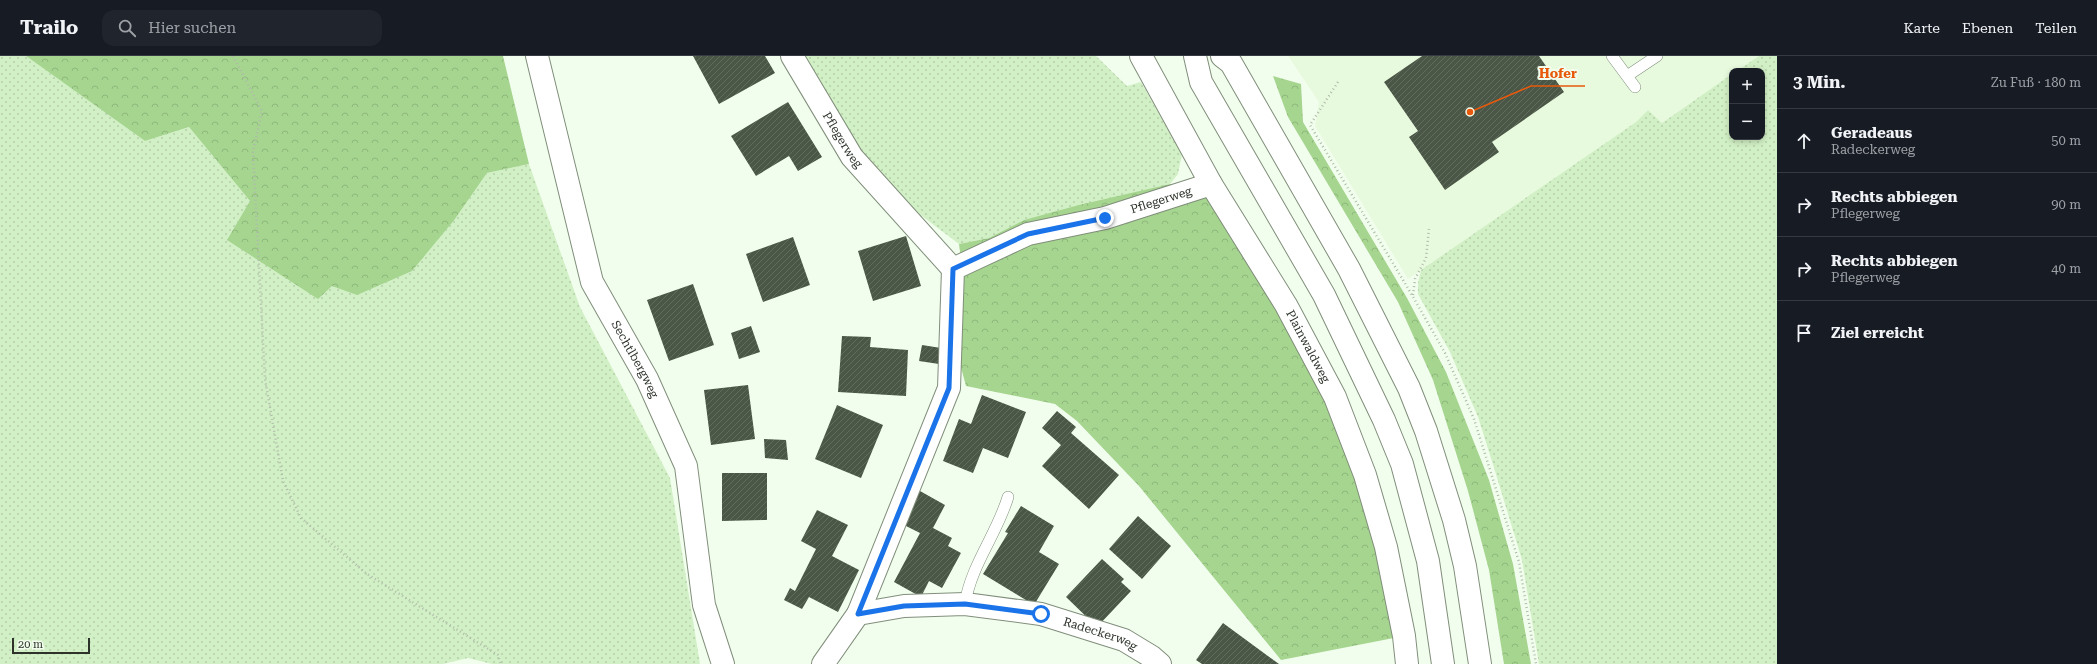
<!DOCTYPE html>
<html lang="de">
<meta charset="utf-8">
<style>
:root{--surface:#171b24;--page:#20242c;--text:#f1f3f6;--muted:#9ea1a6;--line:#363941}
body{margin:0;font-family:"Roboto Serif",serif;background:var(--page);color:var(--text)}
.controls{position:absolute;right:12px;top:12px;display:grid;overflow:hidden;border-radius:8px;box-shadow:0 2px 6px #0003}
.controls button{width:36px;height:36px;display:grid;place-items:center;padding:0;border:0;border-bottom:1px solid var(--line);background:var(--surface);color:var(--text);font:20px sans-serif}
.scale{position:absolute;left:12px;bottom:10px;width:78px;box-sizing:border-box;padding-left:4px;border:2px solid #2d332b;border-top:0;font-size:11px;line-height:14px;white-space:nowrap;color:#2d332b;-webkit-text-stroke:3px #f2feed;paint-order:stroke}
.stop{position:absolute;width:12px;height:12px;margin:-9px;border:3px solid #1a73e8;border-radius:50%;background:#fff}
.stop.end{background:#1a73e8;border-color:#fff;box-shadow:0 1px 4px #0008}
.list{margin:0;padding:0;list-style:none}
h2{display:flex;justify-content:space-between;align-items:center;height:52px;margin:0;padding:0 16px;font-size:17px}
h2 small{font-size:13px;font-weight:400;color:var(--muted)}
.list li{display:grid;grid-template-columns:26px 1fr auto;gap:12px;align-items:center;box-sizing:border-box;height:64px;padding:0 16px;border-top:1px solid var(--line)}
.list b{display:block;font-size:15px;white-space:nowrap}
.list p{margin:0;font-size:13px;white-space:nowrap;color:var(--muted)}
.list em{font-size:13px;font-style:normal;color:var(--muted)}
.icon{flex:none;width:22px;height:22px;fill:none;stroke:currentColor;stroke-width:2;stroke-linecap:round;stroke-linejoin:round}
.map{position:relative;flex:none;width:1777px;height:608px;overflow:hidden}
header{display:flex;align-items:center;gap:24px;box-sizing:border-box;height:56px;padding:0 20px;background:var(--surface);border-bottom:1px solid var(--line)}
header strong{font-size:19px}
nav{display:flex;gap:22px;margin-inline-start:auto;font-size:14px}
.search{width:280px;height:36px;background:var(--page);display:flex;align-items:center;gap:10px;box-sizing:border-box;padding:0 14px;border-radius:12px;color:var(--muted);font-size:15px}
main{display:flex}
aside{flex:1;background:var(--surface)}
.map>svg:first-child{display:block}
</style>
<header>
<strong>Trailo</strong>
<div class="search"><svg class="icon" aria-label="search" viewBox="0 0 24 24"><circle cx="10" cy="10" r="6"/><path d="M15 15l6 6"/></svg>Hier suchen</div>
<nav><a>Karte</a><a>Ebenen</a><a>Teilen</a></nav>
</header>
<main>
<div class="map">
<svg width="1777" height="608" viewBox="0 0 1777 608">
<defs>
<pattern id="green-dots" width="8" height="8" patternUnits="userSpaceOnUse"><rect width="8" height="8" fill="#d2f0c5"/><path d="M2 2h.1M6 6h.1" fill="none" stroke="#b5cea9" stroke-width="1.8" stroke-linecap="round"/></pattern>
<pattern id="forest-crowns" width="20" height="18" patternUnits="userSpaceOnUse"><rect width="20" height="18" fill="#a5d58f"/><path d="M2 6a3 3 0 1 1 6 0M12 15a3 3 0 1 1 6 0" fill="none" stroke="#8eb77c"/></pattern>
<pattern id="building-hatch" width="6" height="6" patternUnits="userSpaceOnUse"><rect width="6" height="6" fill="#4b5746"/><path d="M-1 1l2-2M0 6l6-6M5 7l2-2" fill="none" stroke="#626c5e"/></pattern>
</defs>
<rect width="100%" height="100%" fill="#f2feed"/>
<path fill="#e7fade" d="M 1288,0 L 1759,0 L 1737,15 L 1732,15 L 1732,18 L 1662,67 L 1648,54 L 1636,66 L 1408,223 L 1315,70 L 1319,46 Z"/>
<path fill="url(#green-dots)" d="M 0,0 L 26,0 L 145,85 L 189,71 L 250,145 L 332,229 L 455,163 L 487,117 L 529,108 L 580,251 L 670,422 L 700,608 L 492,608 L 468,602 L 443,608 L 0,608 Z
M 801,0 L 1096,0 L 1127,30 L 1141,26 L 1182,98 L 1178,118 L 1170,128 L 1024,164 L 989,182 L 959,188 L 910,151 L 866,107 Z
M 1759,0 L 1777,0 L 1777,608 L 1539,608 L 1522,504 L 1495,415 L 1478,361 L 1450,296 L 1418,238 L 1418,227 L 1421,214 L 1636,66 L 1648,54 L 1662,67 L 1732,18 L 1732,81 L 1762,81 L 1762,15 L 1737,15 Z"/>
<path fill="url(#forest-crowns)" d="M 26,0 L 503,0 L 529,108 L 487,117 L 455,163 L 412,215 L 357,239 L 332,230 L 318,243 L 227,184 L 250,145 L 189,71 L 145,85 Z
M 1273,20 L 1301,28 L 1303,66 L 1407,242 L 1446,316 L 1489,424 L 1513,508 L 1531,608 L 1504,608 L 1489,514 L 1468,435 L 1433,324 L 1398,246 L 1288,61 Z
M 1170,128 L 1217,144 L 1329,338 L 1404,580 L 1281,604 L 1139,430 L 1077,365 L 1055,348 L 966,330 L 956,293 L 963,220 L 959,188 L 989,182 L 1024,164 L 1079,149 Z"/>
<path fill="url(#building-hatch)" d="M 693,0 L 765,0 L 775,17 L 719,48 Z
M 1422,0 L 1539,0 L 1564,36 L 1492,86 L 1499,96 L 1445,134 L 1409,81 L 1418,75 L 1384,26 Z
M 788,46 L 822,101 L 798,115 L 789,100 L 756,120 L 731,80 Z
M 906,180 L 921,230 L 873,245 L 858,195 Z
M 793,181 L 810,229 L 763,246 L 746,198 Z
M 693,228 L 714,289 L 669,305 L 647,244 Z
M 751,270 L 760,296 L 739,303 L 731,277 Z
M 842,280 L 871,281 L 870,291 L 908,294 L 906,340 L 838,336 Z
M 922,289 L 941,292 L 939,308 L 919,305 Z
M 748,329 L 755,383 L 711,389 L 704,334 Z
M 982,339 L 1026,356 L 1008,402 L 983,392 L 973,417 L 943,405 L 959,363 L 971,368 Z
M 837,349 L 883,369 L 861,422 L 815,403 Z
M 1057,355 L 1076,371 L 1071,377 L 1119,419 L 1089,453 L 1042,410 L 1061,389 L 1042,372 Z
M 764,383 L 786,384 L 788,404 L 765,402 Z
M 722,417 L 767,417 L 767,464 L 722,465 Z
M 920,435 L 945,449 L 933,472 L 952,482 L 948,490 L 961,497 L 942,532 L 929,525 L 921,541 L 894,526 L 920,477 L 902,468 Z
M 1021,450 L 1054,470 L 1039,496 L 1059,508 L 1034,549 L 983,518 L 1008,477 L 1005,476 Z
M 817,454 L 848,469 L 832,500 L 859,514 L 838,556 L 809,541 L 802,553 L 784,544 L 790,532 L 795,535 L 816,493 L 801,485 Z
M 1138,460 L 1171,490 L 1142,523 L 1109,493 Z
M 1102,503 L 1124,523 L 1121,526 L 1131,535 L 1097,571 L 1066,541 Z
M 1223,567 L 1279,608 L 1202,608 L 1196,604 Z"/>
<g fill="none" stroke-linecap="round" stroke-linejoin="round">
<defs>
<path id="lane" d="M 1612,0 L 1635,31
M 1627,20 L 1657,0
M 965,548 C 971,509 997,478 1008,441"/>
<g id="street">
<path id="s1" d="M 537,0 L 592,226 L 647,323 L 686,410 L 704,549 L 723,608"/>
<path id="s2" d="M 792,0 L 852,101 L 953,213"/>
<path id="s3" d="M 1141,0 L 1211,128 L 1286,249 L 1335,341 L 1365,419 L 1386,491 L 1404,580 L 1407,608"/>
<path id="s4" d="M 858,558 L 949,332 L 953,213 L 1028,178 L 1105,162 L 1211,128"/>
<path id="s5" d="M 823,608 L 858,558 L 904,550 L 965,548 L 1041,558 L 1124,584 L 1152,601 L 1160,608"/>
</g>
<path id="primary" d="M 1195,0 L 1201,26 L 1324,239 L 1384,364 L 1402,408 L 1428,505 L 1443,608
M 1222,0 L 1231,7 L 1349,213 L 1409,332 L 1426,375 L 1454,464 L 1465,510 L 1480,608"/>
</defs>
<use href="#lane" stroke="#808e7b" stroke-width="12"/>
<use href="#street" stroke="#808e7b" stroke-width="24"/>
<use href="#primary" stroke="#808e7b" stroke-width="24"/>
<path stroke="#b0baac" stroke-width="2.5" stroke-dasharray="1 3" stroke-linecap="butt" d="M 233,0 L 262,55 L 253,96 L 265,323 L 283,425 L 301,462 L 367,518 L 498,599 L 501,608
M 1338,26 L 1310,69 L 1412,239 L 1445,297 L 1474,363 L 1519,506 L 1536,608
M 1413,239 L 1415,223 L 1426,202 L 1429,173"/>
<use href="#lane" stroke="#fff" stroke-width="11"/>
<use href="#street" stroke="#fff" stroke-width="22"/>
<use href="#primary" stroke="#fff" stroke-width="22"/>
</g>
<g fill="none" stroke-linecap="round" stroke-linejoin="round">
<path stroke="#1a73e8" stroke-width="5" d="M 1041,558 L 965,548 L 904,550 L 858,558 L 949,332 L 953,213 L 1028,178 L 1105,162"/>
</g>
<g text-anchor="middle" stroke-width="4" stroke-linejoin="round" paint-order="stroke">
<g font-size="12" fill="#2d332b" stroke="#f2feed">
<text dy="4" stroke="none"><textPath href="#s2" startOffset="98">Pflegerweg</textPath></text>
<text dy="4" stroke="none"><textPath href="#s4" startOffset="583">Pflegerweg</textPath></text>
<text dy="4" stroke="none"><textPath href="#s3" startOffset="335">Plainwaldweg</textPath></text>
<text dy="4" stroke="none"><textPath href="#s1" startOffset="321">Sechtlbergweg</textPath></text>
<text dy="4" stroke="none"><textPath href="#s5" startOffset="308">Radeckerweg</textPath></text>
</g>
</g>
<path fill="none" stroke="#e8590c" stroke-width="1.5" d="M1470 56L1531 30H1585"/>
<circle fill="#e8590c" stroke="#f2feed" stroke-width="1.5" cx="1470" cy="56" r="4"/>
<g font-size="13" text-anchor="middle" font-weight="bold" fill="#e8590c" stroke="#f2feed" stroke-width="4" stroke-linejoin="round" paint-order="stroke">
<text x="1558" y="22">Hofer</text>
</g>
</svg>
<div class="controls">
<button>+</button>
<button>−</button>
</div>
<div class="scale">20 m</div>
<div class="stop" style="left:1041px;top:558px"></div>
<div class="stop end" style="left:1105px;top:162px"></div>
</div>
<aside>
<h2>3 Min.<small>Zu Fuß · 180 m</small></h2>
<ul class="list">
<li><svg class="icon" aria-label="ahead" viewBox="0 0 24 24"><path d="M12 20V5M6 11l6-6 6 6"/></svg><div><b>Geradeaus</b><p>Radeckerweg</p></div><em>50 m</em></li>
<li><svg class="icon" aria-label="right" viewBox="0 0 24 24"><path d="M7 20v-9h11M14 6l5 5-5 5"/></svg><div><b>Rechts abbiegen</b><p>Pflegerweg</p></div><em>90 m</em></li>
<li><svg class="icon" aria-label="right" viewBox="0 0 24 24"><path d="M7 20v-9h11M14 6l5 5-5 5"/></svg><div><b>Rechts abbiegen</b><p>Pflegerweg</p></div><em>40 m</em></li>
<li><svg class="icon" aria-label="arrive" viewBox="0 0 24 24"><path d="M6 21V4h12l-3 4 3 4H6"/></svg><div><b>Ziel erreicht</b></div></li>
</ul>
</aside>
</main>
